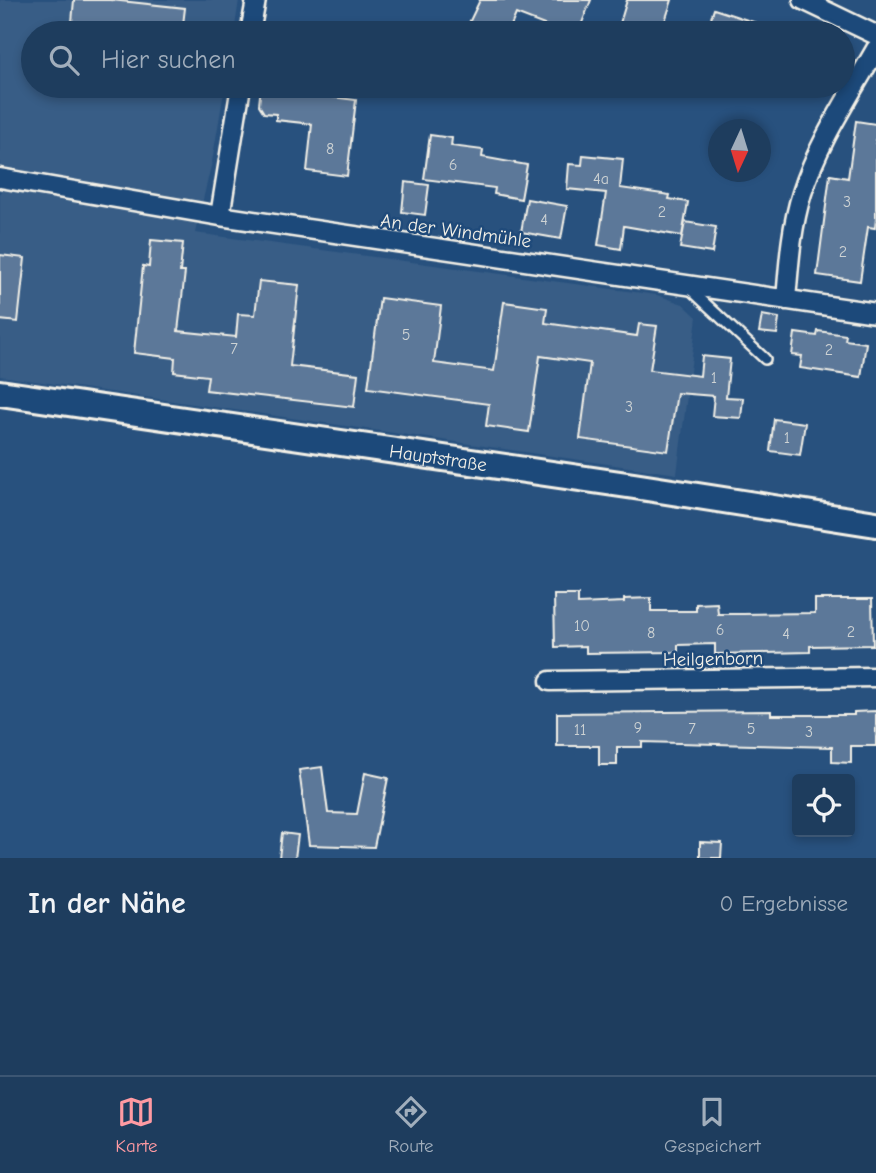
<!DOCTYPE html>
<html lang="de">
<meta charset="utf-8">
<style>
:root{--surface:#1e3d5e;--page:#2b4867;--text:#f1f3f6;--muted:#a1aebc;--line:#3c5673;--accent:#ff9aa2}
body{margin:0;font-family:"Comic Neue",sans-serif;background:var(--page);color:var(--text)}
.controls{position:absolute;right:21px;bottom:21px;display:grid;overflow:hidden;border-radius:7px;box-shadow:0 4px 10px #0003}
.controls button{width:63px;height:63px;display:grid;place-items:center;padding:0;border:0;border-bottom:2px solid var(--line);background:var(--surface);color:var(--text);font:35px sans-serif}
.compass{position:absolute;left:708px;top:119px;width:63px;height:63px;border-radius:50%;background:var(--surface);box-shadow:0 4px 10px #0003;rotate:184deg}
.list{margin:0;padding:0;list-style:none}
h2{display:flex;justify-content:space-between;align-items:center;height:91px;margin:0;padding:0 28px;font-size:30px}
h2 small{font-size:23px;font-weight:400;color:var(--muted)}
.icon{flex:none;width:38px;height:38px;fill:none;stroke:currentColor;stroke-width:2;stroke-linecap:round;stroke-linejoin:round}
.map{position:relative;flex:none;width:876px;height:858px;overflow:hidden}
.search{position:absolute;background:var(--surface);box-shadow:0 4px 10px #0003;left:21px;right:21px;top:21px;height:77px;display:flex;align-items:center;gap:18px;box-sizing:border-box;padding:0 24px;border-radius:38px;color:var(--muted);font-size:26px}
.sheet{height:217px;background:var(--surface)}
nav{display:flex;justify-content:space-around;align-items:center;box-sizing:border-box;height:98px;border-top:2px solid var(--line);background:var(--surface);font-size:19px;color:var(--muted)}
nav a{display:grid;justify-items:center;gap:4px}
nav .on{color:var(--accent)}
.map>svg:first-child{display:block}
</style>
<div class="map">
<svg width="876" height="858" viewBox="0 0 876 858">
<rect width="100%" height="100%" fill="#28517e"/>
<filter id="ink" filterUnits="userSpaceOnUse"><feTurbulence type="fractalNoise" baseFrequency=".0143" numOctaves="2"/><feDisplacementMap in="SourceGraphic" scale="14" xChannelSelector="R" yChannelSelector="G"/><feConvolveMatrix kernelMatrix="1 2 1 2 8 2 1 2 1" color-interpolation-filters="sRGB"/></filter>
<g filter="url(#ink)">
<path fill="#375d86" d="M 0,0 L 239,0 L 234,33 L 33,33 L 33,86 L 225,86 L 212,162 L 195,233 L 657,295 L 683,304 L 697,317 L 677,474 L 0,376 L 0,195 L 6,168 L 0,167 Z"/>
<path fill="#5b7899" stroke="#f4f1e8" stroke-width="2" d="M 74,0 L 111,0 L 185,8 L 182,33 L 71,33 Z
M 480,0 L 591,0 L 578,33 L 565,33 L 516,14 L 508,33 L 481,33 L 467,27 Z
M 627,0 L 672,0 L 661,33 L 629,33 L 618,30 Z
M 714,9 L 778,30 L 778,33 L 706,33 Z
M 261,86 L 316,86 L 315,95 L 356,100 L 347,176 L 307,171 L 312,124 L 276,120 L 276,114 L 264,113 L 259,105 Z
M 856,121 L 876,124 L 876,219 L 875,228 L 868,227 L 860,281 L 817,275 L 830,175 L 848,178 Z
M 430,135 L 452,138 L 451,146 L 483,150 L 482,157 L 527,165 L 521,199 L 494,194 L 495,188 L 424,179 Z
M 583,155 L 623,159 L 620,188 L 670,195 L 669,199 L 688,202 L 682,236 L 624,226 L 621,249 L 598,245 L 606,193 L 567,189 L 569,164 L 582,165 Z
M 405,182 L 429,185 L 425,215 L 402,212 Z
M 527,199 L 567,206 L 561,239 L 521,232 Z
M 685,222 L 716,227 L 712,253 L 680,248 Z
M 151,240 L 183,243 L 180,272 L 185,272 L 178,331 L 236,337 L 238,314 L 255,315 L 259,281 L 299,285 L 290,366 L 358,374 L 354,407 L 206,390 L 208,376 L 174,372 L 175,358 L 134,353 L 143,266 L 149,267 Z
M 0,255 L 25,258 L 18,322 L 0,320 Z
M 380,298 L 441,306 L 434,363 L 494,371 L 504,302 L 547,308 L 545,323 L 637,336 L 639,324 L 657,326 L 650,370 L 700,376 L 702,356 L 730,359 L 726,397 L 743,398 L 741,418 L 712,416 L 714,396 L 677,393 L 668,451 L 580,439 L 590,363 L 540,356 L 529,432 L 486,426 L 489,404 L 368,388 Z
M 762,315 L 779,318 L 777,334 L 759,332 Z
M 818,331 L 846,335 L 845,340 L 866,343 L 861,377 L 800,368 L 802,356 L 792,355 L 795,333 L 817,336 Z
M 774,419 L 805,423 L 800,455 L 770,451 Z
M 554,595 L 578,595 L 578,604 L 624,602 L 624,599 L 651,598 L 651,611 L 696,611 L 696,604 L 717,603 L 718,614 L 743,614 L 815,613 L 815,599 L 872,599 L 873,645 L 810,646 L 810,652 L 715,654 L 715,644 L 678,645 L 678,652 L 586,653 L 586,646 L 555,647 Z
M 771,711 L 771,715 L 854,715 L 854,712 L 876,711 L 876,746 L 851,746 L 851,763 L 832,762 L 832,747 L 642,742 L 642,747 L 617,747 L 617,765 L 599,765 L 599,746 L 557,746 L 557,713 Z
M 322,767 L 328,813 L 357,814 L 365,773 L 388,778 L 374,847 L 309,845 L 299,770 Z
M 282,833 L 298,835 L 295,858 L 279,858 Z
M 700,842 L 722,843 L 721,858 L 700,858 Z"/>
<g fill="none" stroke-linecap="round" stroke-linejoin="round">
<defs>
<path id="service" d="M 690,289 L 765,359"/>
<path id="minor" d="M 803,0 L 876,35
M 250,33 L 256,0
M 0,178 L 220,216 L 876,313
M 220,216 L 241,86
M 786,300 C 789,264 791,228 802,193 C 818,142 850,95 876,49
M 550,681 L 876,677"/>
<g id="secondary">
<path id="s1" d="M 0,393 L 634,486 L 876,524"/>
</g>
</defs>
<use href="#service" stroke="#f4f1e8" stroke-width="14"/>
<use href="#minor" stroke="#f4f1e8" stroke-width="23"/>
<use href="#secondary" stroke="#f4f1e8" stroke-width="30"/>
<use href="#service" stroke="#1f4a7a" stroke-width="9"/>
<use href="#minor" stroke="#1f4a7a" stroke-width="18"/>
<use href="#secondary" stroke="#1f4a7a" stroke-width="24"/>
</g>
</g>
<g text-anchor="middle" stroke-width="5" stroke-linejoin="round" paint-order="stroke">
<g font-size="16" fill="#ced3d4">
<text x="330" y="154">8</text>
<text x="453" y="170">6</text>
<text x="601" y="184">4a</text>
<text x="847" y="207">3</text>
<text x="662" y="217">2</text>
<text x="544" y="225">4</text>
<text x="843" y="257">2</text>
<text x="406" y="340">5</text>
<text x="234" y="354">7</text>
<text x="829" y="355">2</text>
<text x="714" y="383">1</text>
<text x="629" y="412">3</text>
<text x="787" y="443">1</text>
<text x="582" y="631">10</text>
<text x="720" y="635">6</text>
<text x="851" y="637">2</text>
<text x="651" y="638">8</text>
<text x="786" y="639">4</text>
<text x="638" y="733">9</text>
<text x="692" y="734">7</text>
<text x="751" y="734">5</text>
<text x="580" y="735">11</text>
<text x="809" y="737">3</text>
</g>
<g font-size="19" fill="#f4f1e8" stroke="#1f4a7a">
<text transform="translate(456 230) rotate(8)" y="7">An der Windmühle</text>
<text dy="7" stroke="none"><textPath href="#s1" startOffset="443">Hauptstraße</textPath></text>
<text transform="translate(713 658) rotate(-1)" y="7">Heilgenborn</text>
</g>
</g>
</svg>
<div class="controls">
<button><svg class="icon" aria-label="locate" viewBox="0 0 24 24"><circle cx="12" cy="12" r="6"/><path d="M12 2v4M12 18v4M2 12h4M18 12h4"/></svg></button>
</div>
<svg class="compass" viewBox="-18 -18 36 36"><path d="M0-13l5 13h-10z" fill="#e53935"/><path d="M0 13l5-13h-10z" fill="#a1aebc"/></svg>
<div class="search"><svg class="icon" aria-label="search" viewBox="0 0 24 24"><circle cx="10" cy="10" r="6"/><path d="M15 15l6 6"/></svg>Hier suchen</div>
</div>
<section class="sheet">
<h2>In der Nähe<small>0 Ergebnisse</small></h2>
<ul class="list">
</ul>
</section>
<nav>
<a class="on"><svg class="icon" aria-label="map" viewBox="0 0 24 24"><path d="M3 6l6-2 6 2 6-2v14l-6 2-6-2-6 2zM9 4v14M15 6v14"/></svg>Karte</a>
<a><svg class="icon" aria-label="directions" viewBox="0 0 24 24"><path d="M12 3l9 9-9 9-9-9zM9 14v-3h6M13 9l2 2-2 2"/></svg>Route</a>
<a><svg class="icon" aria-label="saved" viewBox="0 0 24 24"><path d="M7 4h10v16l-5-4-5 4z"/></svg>Gespeichert</a>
</nav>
